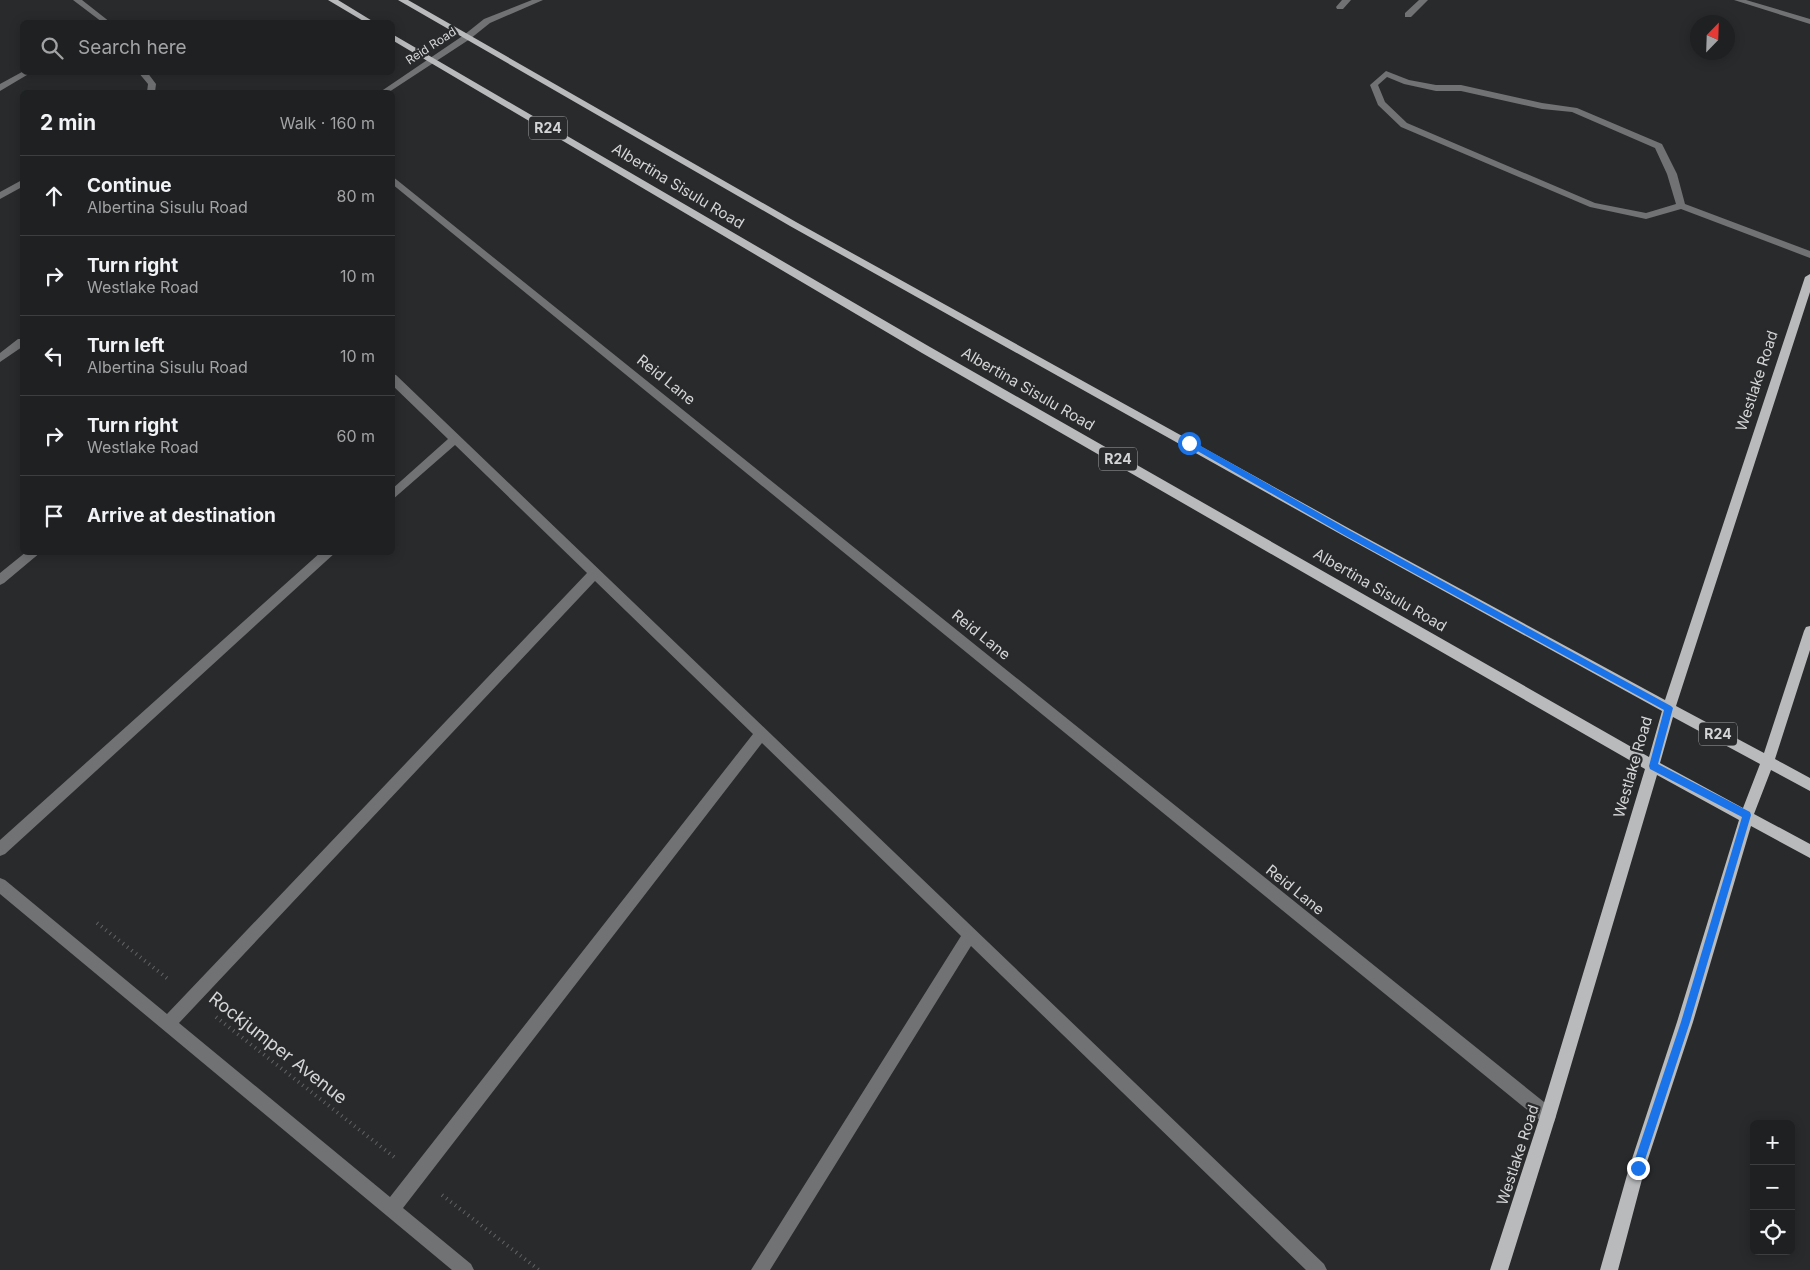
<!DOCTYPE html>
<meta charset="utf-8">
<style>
:root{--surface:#1e2021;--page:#26282a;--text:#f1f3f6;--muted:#a1a3a5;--line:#3c3e3f}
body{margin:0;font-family:Inter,sans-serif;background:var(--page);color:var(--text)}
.controls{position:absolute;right:15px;bottom:15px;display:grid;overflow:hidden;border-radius:8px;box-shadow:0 2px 12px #0003}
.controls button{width:45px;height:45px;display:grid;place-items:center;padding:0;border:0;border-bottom:1px solid var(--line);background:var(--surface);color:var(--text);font:25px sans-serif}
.compass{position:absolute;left:1690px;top:15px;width:45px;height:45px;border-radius:50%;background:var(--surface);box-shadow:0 2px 12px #0003;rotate:23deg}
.stop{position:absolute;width:15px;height:15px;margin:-11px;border:4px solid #1a73e8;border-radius:50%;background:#fff}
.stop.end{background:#1a73e8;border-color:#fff;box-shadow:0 1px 5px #0008}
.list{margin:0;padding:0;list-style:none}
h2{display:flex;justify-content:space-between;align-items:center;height:65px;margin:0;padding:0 20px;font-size:21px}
h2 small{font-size:16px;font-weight:400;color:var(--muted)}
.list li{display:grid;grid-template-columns:32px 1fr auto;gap:15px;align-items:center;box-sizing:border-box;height:80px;padding:0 20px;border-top:1px solid var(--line)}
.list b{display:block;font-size:19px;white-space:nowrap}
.list p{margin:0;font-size:16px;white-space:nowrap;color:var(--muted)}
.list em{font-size:16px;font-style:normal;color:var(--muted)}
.icon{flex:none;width:28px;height:28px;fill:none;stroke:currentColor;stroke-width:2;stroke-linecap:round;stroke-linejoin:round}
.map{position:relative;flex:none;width:1810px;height:1270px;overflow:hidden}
.search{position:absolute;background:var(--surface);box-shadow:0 2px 12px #0003;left:20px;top:20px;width:375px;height:55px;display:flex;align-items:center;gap:12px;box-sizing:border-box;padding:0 18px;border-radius:8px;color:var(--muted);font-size:19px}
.panel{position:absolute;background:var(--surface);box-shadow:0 2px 12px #0003;left:20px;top:90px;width:375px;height:465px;border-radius:8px}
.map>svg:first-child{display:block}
</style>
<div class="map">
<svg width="1810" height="1270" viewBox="0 0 1810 1270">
<rect width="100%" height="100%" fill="#282a2c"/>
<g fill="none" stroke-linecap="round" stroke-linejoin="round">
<path stroke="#616364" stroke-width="4" stroke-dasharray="1 4.5" stroke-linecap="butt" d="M 97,923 L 168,979
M 216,1017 L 394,1157
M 442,1195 L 539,1270"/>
<path fill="#717273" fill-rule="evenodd" d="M 73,0 L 82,0 L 110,22 L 102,22 Z
M 532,0 L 543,0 L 490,23 L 470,39 L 389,92 L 380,92 L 464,35 L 484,19 Z
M 1342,0 L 1351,0 L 1343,9 L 1337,9 L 1336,7 Z
M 1419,0 L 1428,0 L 1411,17 L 1405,17 L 1405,13 Z
M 1734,0 L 1746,0 L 1810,19 L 1810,24 Z
M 1386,71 L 1409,80 L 1436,85 L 1461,85 L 1542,103 L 1577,108 L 1662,144 L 1677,174 L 1685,204 L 1810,251 L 1810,258 L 1681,209 L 1646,219 L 1590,207 L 1401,127 L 1378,105 L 1370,85 ZM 1387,77 L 1404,84 L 1436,91 L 1461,91 L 1542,109 L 1572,112 L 1655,148 L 1667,174 L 1676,204 L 1646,213 L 1595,203 L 1407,123 L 1385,102 L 1378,85 Z
M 22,72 L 32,72 L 0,91 L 0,84 Z
M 138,72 L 147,72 L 156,84 L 155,92 L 147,92 L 148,84 Z
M 392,176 L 1554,1110 L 1556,1116 L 1554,1122 L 1548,1124 L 1542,1122 L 392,184 Z
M 22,180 L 22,187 L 0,199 L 0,192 Z
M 18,339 L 22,339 L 22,347 L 0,362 L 0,353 Z
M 392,374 L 396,375 L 1324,1264 L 1327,1270 L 1306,1270 L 971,946 L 770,1270 L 751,1270 L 961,936 L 762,743 L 403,1208 L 471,1264 L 474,1270 L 452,1270 L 0,894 L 0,878 L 5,880 L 167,1014 L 587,573 L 455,445 L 392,500 L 392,489 L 448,439 L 392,385 ZM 595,581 L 753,734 L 390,1197 L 179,1023 Z
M 26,552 L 41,552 L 4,583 L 0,585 L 0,573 Z
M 321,552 L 336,552 L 5,854 L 0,856 L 0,840 Z"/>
<path fill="#b8babc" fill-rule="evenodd" d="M 328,0 L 338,0 L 374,22 L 365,22 Z
M 398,0 L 408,0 L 796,222 L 1350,529 L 1665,700 L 1805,277 L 1810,274 L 1810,292 L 1676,706 L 1764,753 L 1804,631 L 1806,627 L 1810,626 L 1810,650 L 1775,759 L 1810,778 L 1810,791 L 1771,770 L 1754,814 L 1810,844 L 1810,858 L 1751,826 L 1693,1022 L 1645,1168 L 1618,1270 L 1600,1270 L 1629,1168 L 1677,1022 L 1739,820 L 1657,775 L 1556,1116 L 1508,1270 L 1490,1270 L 1540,1116 L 1645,769 L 922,353 L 392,40 L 392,34 L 930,347 L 1649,757 L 1662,711 L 1342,535 L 790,226 ZM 1673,717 L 1760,764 L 1743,808 L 1660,763 Z"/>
</g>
<path fill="#1a73e8" d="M 1187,441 L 1192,441 L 1349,530 L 1671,706 L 1673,708 L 1658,764 L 1750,812 L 1751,815 L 1690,1022 L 1641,1172 L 1638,1174 L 1634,1172 L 1632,1168 L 1681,1022 L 1742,817 L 1650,769 L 1649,766 L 1664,710 L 1344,535 L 1187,445 Z"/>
<g text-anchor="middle" stroke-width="4.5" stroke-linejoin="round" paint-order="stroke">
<g font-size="12" fill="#d4d5d6" stroke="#282a2c">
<text transform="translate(431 46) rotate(-33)" y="4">Reid Road</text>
</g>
<g fill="#282a2c" stroke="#a0a2a3" stroke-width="1">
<rect x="529" y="116.5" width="38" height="23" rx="4"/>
<rect x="1099" y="447.5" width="38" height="23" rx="4"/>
<rect x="1699" y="722.5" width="38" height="23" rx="4"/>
</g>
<g font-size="14" font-weight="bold" fill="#d4d5d6">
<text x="548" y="133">R24</text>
<text x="1118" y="464">R24</text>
<text x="1718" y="739">R24</text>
</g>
<g font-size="15" fill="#d4d5d6" stroke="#282a2c">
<text transform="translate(678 186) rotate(31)" y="5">Albertina Sisulu Road</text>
<text transform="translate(666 380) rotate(39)" y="5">Reid Lane</text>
<text transform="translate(1757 381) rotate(-72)" y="5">Westlake Road</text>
<text transform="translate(1028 389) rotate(30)" y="5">Albertina Sisulu Road</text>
<text transform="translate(1380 590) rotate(30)" y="5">Albertina Sisulu Road</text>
<text transform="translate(981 635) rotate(39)" y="5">Reid Lane</text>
<text transform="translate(1633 767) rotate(-74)" y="5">Westlake Road</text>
<text transform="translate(1295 890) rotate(39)" y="5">Reid Lane</text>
<text transform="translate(1518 1155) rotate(-72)" y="5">Westlake Road</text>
</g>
<g font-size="18" fill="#d4d5d6" stroke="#282a2c">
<text transform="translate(278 1048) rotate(38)" y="6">Rockjumper Avenue</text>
</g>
</g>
</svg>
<div class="controls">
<button>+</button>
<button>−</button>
<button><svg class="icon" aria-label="locate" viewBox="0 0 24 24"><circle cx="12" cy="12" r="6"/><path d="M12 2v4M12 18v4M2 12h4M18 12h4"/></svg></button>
</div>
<svg class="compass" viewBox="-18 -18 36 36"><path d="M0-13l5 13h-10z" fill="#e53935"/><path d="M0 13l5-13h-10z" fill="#a1a3a5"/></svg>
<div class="stop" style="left:1189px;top:443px"></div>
<div class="stop end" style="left:1638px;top:1168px"></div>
<div class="search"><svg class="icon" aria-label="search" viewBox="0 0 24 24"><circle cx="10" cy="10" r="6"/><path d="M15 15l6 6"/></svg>Search here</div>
<section class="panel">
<h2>2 min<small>Walk · 160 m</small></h2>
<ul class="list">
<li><svg class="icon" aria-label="ahead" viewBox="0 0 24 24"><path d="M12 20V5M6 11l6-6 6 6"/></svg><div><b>Continue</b><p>Albertina Sisulu Road</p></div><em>80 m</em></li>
<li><svg class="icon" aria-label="right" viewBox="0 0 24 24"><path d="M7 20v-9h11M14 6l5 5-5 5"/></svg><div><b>Turn right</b><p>Westlake Road</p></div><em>10 m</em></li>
<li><svg class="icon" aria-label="left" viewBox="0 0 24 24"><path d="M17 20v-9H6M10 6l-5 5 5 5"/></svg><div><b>Turn left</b><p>Albertina Sisulu Road</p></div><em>10 m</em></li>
<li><svg class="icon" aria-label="right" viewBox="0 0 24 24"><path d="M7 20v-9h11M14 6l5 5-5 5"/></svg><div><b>Turn right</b><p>Westlake Road</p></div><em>60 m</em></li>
<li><svg class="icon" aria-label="arrive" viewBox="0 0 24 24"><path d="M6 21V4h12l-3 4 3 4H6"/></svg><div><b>Arrive at destination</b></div></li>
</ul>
</section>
</div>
